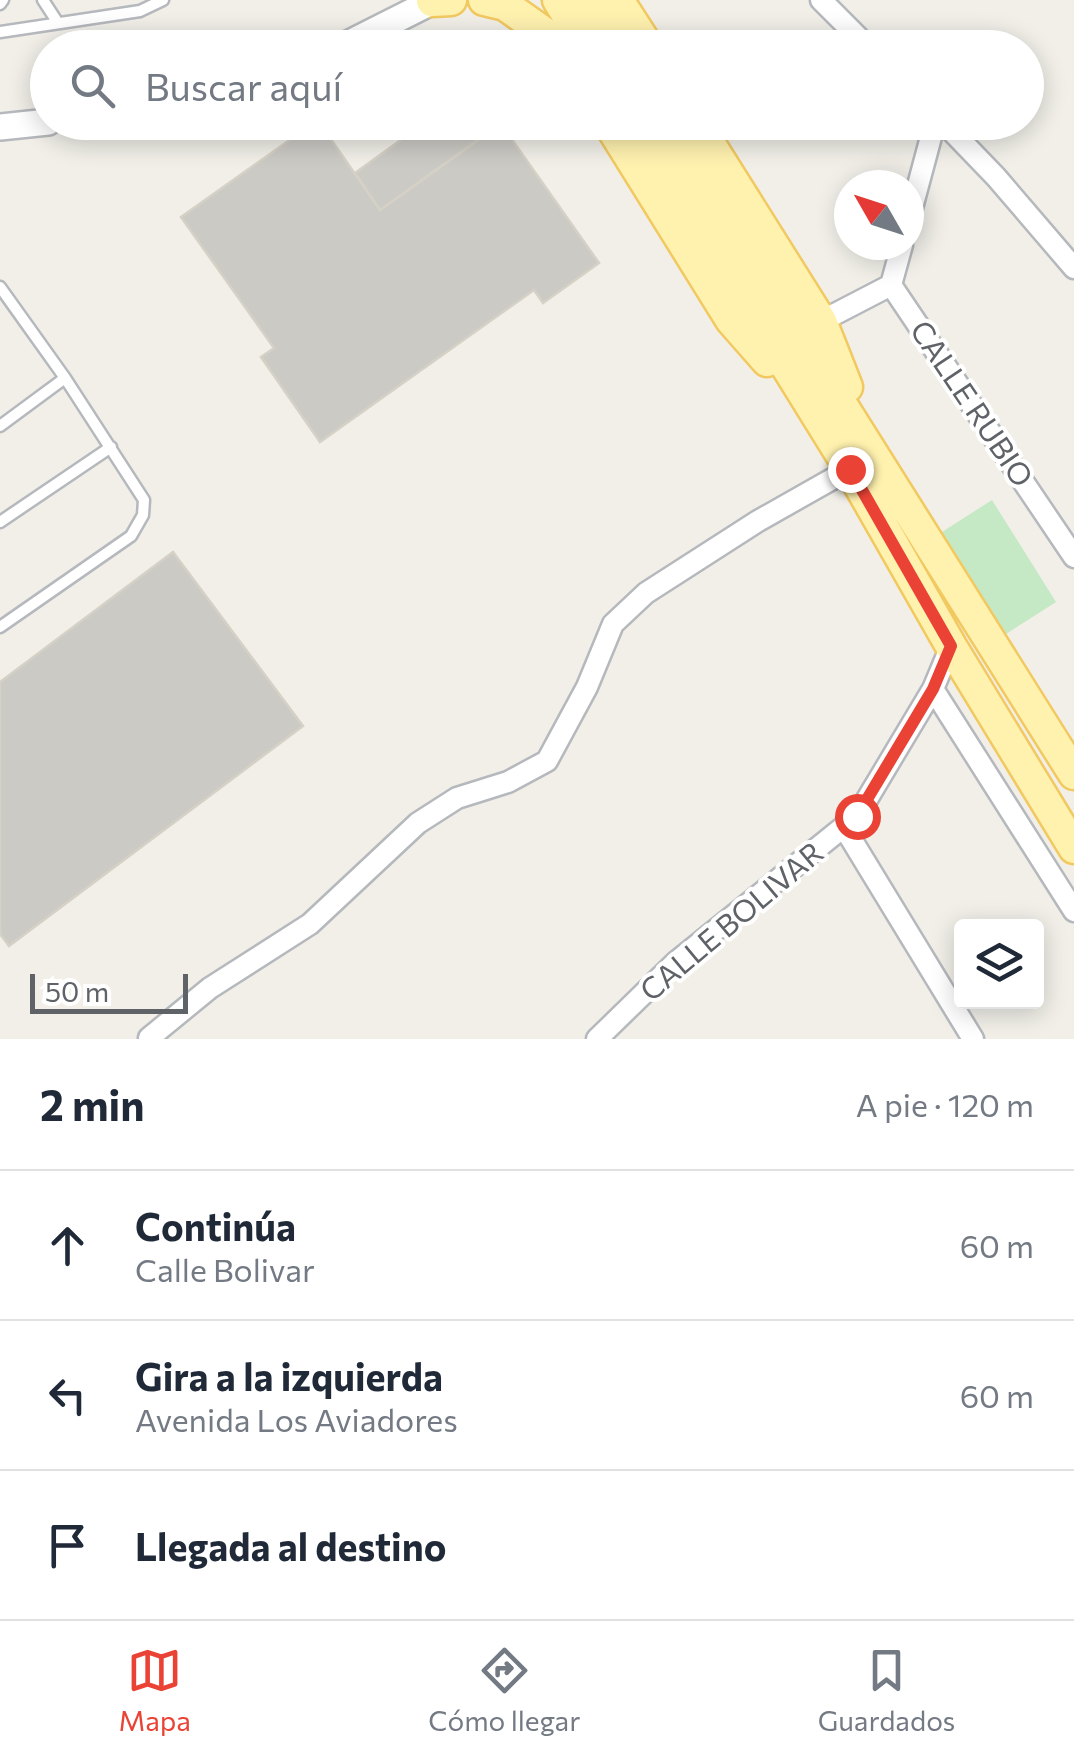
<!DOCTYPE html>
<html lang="es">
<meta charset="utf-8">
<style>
:root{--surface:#fff;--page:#f6f6f7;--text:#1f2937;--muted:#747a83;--line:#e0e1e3;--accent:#ea4335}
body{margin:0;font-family:Commissioner,sans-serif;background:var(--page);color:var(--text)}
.controls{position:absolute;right:30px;bottom:30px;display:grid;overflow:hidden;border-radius:10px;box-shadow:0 5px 25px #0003}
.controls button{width:90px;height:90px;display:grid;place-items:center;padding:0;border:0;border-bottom:2px solid var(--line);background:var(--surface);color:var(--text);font:50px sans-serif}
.compass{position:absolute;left:834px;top:170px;width:90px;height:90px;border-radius:50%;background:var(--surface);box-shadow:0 5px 25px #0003;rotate:309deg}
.scale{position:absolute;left:30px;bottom:25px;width:158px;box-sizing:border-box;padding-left:10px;border:5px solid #5f6368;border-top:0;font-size:28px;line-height:35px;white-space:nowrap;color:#5f6368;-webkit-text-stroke:8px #fff;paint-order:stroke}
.stop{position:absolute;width:30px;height:30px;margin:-22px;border:8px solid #ea4335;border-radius:50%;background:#fff}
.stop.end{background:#ea4335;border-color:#fff;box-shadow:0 2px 10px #0008}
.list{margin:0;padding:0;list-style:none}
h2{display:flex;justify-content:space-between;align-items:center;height:130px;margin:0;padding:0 40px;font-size:42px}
h2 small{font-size:32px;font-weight:400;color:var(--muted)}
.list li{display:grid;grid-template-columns:65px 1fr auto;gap:30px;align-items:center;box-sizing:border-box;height:150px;padding:0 40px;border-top:2px solid var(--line)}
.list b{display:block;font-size:38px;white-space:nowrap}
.list p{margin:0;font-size:32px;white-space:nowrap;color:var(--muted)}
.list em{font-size:32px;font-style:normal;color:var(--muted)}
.icon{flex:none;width:55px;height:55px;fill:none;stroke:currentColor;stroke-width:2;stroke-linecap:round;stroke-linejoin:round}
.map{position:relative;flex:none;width:1074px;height:1039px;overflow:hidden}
.search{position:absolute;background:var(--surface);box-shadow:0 5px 25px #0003;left:30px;right:30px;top:30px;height:110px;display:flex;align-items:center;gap:25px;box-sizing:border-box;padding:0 35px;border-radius:55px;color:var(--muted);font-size:38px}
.sheet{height:580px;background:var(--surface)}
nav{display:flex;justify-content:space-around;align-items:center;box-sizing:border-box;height:140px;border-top:2px solid var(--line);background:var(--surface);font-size:28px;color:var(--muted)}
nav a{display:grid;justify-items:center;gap:5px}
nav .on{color:var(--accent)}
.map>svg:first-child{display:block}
</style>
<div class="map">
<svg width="1074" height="1039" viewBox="0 0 1074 1039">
<rect width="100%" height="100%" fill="#f1efe8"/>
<path fill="#c5e8c5" d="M 992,500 L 1056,602 L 1006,634 L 942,532 Z"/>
<path fill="#cccac5" stroke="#d6d1c6" stroke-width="2.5" d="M 315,122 L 319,122 L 380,210 L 501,124 L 599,263 L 543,303 L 534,290 L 320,442 L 261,357 L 274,348 L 181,217 Z
M 390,122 L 503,122 L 380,210 L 355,173 L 402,139 Z
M 173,552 L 303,726 L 9,946 L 0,934 L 0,682 Z"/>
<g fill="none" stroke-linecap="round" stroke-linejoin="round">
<defs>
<path id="service" d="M 43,0 L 58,23
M 0,4 L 3,0
M 0,32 L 140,11 L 163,0
M 0,287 L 65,378 L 144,500 L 143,515 L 131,536 L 0,627
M 0,426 L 65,378
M 0,522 L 111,447"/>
<path id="minor" d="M 821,0 L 869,48
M 943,122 L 996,177 L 1074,268
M 909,219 L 935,122
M 902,245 L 891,285 L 1074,557
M 812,326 L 891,285
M 933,689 L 1074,911
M 845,829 L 973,1039
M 149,1038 L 210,988 L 310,924 L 418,823 L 457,798 L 508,782 L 547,761 L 587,687 L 613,624 L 646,593 L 758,521 L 850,469
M 597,1039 L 676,962 L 857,816 L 933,689 L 951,646"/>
<path id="tertiary" d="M 340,48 L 435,0
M 0,127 L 48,122"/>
<path id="primary" d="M 484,0 L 505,5 L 559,43
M 558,0 L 588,48
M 586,0 L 616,48
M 618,0 L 649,48
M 432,1 L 451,0
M 608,122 L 731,320 L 767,361
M 635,122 L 850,469 L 951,646 L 1074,848
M 664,122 L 1074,774
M 696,122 L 821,321 L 847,387"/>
</defs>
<use href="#service" stroke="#b5b8bc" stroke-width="15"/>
<use href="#minor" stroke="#b5b8bc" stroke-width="25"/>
<use href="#tertiary" stroke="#b5b8bc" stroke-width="30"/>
<use href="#primary" stroke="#f2c960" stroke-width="35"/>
<use href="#service" stroke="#fff" stroke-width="10"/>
<use href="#minor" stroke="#fff" stroke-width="20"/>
<use href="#tertiary" stroke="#fff" stroke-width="25"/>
<use href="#primary" stroke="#fff2af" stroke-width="30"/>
</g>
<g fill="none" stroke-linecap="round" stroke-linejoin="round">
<path stroke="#ea4335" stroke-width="12" d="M 850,469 L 951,646 L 933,689 L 857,816"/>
</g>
<g text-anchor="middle" stroke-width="8" stroke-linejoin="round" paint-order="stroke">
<g font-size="30" fill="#5f6368" stroke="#fff">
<text transform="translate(971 404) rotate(56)" y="10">CALLE RUBIO</text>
<text transform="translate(732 922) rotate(-40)" y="10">CALLE BOLIVAR</text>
</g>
</g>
</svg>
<div class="controls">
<button><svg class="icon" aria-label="layers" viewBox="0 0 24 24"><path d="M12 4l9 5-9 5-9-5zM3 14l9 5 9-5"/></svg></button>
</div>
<svg class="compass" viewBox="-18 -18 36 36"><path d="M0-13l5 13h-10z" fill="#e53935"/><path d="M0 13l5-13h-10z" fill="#747a83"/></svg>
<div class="scale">50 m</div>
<div class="stop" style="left:857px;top:816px"></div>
<div class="stop end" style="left:850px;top:469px"></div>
<div class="search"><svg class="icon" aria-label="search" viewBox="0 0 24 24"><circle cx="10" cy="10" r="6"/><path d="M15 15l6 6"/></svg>Buscar aquí</div>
</div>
<section class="sheet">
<h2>2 min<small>A pie · 120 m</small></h2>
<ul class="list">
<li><svg class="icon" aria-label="ahead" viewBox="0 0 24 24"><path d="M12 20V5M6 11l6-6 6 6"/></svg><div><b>Continúa</b><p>Calle Bolivar</p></div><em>60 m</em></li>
<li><svg class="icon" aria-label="left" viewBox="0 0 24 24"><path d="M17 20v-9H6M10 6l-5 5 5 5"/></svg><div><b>Gira a la izquierda</b><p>Avenida Los Aviadores</p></div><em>60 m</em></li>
<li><svg class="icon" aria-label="arrive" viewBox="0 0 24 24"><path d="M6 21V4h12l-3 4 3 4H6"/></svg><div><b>Llegada al destino</b></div></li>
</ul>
</section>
<nav>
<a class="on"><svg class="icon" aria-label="map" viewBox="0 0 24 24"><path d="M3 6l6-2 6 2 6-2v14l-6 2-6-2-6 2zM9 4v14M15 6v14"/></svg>Mapa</a>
<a><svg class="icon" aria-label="directions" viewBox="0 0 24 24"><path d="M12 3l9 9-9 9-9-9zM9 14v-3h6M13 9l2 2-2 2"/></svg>Cómo llegar</a>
<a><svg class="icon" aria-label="saved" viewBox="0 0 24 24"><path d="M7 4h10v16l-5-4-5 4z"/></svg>Guardados</a>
</nav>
